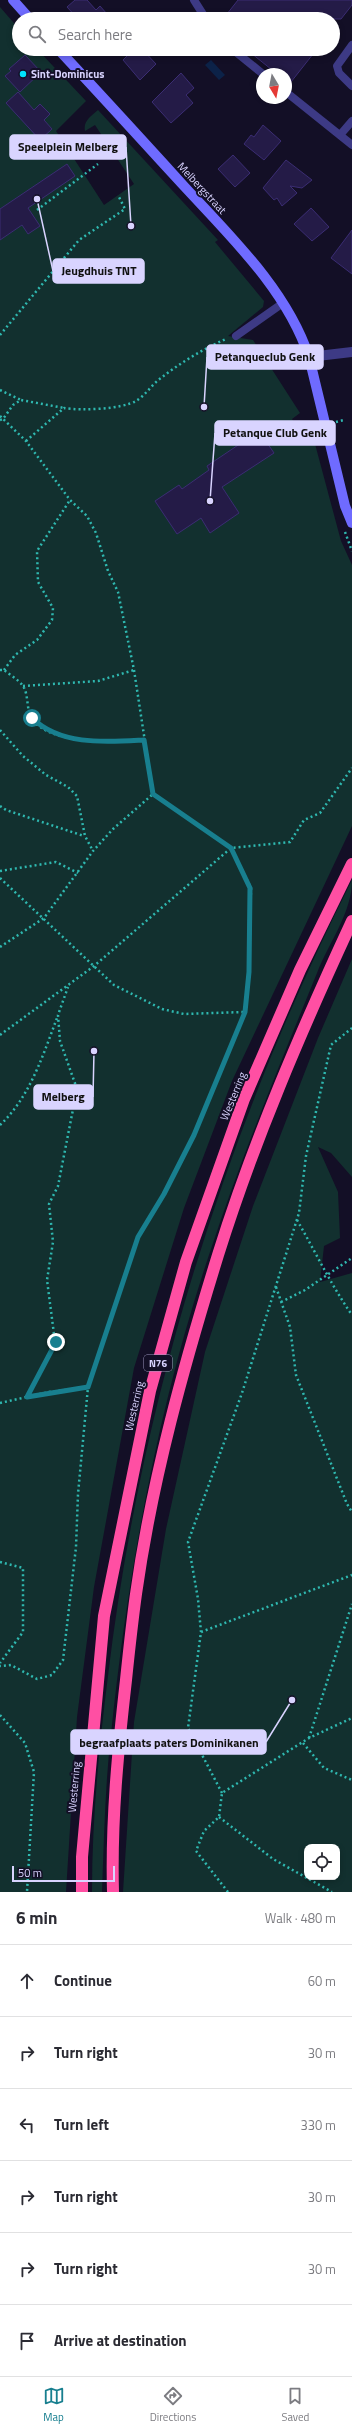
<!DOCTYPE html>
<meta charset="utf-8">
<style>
:root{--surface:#fff;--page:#f2f2f3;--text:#2b2b33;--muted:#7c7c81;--line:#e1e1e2;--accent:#187f8f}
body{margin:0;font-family:"Titillium Web",sans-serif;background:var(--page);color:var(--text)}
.controls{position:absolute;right:12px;bottom:12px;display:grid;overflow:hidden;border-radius:8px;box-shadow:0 2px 6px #0003}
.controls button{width:36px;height:36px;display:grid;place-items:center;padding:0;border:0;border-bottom:1px solid var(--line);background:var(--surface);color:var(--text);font:20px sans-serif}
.compass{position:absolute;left:256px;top:68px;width:36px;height:36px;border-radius:50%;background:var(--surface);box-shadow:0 2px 6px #0003;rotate:170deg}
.scale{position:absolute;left:12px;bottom:10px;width:103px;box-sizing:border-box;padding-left:4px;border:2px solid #d9d4ff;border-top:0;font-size:11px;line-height:14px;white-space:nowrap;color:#d9d4ff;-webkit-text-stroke:3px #130f26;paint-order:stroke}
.stop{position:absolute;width:12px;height:12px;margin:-9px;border:3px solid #187f8f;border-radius:50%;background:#fff}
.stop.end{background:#187f8f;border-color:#fff;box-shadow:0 1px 4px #0008}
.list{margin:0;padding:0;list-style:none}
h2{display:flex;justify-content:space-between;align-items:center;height:52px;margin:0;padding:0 16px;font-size:17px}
h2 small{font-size:13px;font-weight:400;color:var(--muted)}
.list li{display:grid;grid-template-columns:26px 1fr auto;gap:12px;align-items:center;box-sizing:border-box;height:72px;padding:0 16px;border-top:1px solid var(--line)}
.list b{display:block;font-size:15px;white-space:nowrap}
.list em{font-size:13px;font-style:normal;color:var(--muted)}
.icon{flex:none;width:22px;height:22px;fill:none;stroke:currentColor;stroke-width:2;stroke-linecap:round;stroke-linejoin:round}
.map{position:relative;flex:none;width:352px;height:1892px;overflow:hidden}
.search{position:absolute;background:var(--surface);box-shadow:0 2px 6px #0003;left:12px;right:12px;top:12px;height:44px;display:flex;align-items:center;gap:10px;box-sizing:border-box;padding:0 14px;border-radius:22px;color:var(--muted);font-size:15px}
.sheet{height:484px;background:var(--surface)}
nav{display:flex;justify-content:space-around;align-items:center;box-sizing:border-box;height:56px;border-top:1px solid var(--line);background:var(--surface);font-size:11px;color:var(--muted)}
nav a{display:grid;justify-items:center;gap:2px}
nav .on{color:var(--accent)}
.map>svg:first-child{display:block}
</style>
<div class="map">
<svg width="352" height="1892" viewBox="0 0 352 1892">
<rect width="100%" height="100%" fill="#130f26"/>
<path fill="#12302f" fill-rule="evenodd" d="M 0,7 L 19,29 L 19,49 L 37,49 L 86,101 L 56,131 L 104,205 L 134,184 L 95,125 L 85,131 C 83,121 91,116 98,110 L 218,240 L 215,242 L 264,301 L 263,307 L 228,336 L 253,340 L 300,413 L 292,419 L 301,432 L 311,429 L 341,541 L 352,565 L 352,826 L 232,1081 L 184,1208 L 134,1368 L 94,1587 L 77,1717 L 66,1892 L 0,1892 Z
M 352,880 C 352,913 329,942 317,973 C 280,1064 242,1155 211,1249 C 158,1405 128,1570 111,1734 C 105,1786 104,1839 102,1892 L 92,1892 C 92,1820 99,1747 108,1676 C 141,1399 226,1129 352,880 Z
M 352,959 L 352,1177 L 331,1153 L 318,1147 L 338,1192 L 340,1238 L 324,1246 L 320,1282 L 352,1273 L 352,1892 L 123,1892 L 134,1722 L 166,1529 L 205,1352 L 253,1206 L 318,1038 ZM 307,1847 L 337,1847 L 337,1877 L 307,1877 Z"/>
<path fill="#0c2248" d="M 211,60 L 225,75 L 219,80 L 205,65 Z"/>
<path fill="#241b47" stroke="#3b2d73" d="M 75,0 L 87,0 L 96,10 L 100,6 L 107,14 L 104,17 L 105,19 L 78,19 L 67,7 Z
M 238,0 L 352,0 L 352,5 L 341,19 L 223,19 Z
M 134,49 L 142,49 L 156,64 L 140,80 L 123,60 Z
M 246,49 L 317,49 L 287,87 L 286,74 L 277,74 Z
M 25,55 L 41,72 L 20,92 L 5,76 L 11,71 L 9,69 Z
M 181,73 L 194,88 L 186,95 L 193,103 L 171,123 L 152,102 Z
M 18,92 L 34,110 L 40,104 L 50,114 L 44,120 L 52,129 L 40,140 L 6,103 Z
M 263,125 L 281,141 L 264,160 L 244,144 L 251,135 L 254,137 Z
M 233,155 L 250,173 L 235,187 L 218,169 Z
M 286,160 L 312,180 L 302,188 L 290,186 L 297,193 L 282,206 L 277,198 L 274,200 L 263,188 Z
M 67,164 L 75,176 L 28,208 L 40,226 L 28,234 L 22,225 L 0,240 L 0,209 Z
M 311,208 L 329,227 L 312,241 L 294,224 Z
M 352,230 L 352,274 L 331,258 Z
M 259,431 L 274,453 L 222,487 L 239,513 L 210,533 L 201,518 L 177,534 L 155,501 L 179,485 L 182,489 L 209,470 L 207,466 Z"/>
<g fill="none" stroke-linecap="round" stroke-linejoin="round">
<path stroke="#2fb8b0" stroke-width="2.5" stroke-dasharray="2 3" stroke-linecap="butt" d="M 37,210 L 98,164
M 0,335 L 79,240 L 125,209 L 118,195
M 0,390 L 21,400
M 0,416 L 26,441 L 70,500 L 87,516 L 96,533 L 108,571 L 118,592 L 134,670 L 153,794 L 231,848 L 251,888 L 249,972 L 245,1012 L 194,1135 L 164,1194 L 138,1237 L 88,1387 L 78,1494 L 76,1547 L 63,1660 L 52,1675 L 37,1679 L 11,1665 L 0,1666
M 0,420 L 3,419 L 13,405 L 21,400 L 64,408
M 336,422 L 344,420
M 301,431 L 315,426
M 26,441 L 64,408 C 81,411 122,409 136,401 C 146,395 152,384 161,378 C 180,363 203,349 226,339
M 345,532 L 352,551
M 0,670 L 4,670 C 10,675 19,680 23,686 C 29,695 26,710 32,719 C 50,745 116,742 144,740
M 4,670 L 15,655 L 37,640 L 52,620 L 53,608 L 38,582 L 37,551 L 70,500
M 23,686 L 98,681 L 134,670
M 0,730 L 23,756 L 46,775 L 68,787 L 77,796 L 85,836 L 93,851
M 0,806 L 6,810 L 84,836
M 0,871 L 56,862 L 78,873
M 0,878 L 114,985 L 162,1009 L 184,1014 L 244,1012
M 0,947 L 44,918 L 93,851 L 113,829 L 153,794
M 0,1035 L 94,966 L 231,848 L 290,842 L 304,820 L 320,813 L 352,768
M 0,1125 C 30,1097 43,1055 57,1018
M 297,1220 C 315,1251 331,1285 352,1315
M 276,1287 L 290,1327 L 296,1375 L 347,1504 L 352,1512
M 281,1302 L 305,1290 L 352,1258
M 27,1397 L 55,1342 L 47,1280 L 53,1242 L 49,1204 L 58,1186 L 77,1089 L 60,1041 L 58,1015 L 68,987
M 0,1403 L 49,1392 L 88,1387
M 0,1562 L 23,1568 L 23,1632 L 0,1663
M 201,1632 L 352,1575
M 0,1715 L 25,1743 L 34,1772 L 27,1892
M 309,1738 L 352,1604
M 303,1743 L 324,1768 L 352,1780
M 222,1793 L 188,1728 L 201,1632 L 198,1599 L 188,1542 L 242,1393 L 299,1213 L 306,1156 L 331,1045 L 352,1028
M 219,1817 L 273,1859 L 332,1892
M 228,1892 L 196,1851 L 204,1831 L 219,1817 L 222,1793 L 309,1738 L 352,1718"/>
<path stroke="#3d3a85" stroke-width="8" d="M 194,0 L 206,19
M 352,45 L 337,66 L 339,73 L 352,86
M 232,49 L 263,74
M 286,92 L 352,145
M 340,135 L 352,121
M 236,336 L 283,303"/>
<path stroke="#3d3a85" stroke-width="10" d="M 309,357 L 352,352"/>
<path stroke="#6f6bff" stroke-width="10" d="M 13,0 L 30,19
M 58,49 C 100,94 142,140 183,185 C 230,236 287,290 309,357 L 345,506 L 352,523"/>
<path stroke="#ff4fa3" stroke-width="12" d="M 82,1892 L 82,1857 L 104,1616 L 150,1391 L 186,1262 L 244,1099 L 300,970 L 352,864
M 113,1892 C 111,1821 118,1750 126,1680 C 129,1651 132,1623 136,1594 C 152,1479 184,1365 218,1255 C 254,1140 302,1029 352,921"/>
</g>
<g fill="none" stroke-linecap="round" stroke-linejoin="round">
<path stroke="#187f8f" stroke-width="5" d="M 32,718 C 61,746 106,742 144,740 L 153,794 L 231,848 L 250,888 L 249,972 L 245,1012 L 194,1135 L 164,1194 L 138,1237 L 88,1387 L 27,1397 L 56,1342"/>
</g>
<circle fill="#00e5ff" stroke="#130f26" stroke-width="1.5" cx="23" cy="74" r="4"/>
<g text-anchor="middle" stroke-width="4" stroke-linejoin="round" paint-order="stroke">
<rect fill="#130f26" stroke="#9e99be" stroke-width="1" x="144" y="1355" width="28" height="16" rx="3"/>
<g font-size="10" font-weight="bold" fill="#d9d4ff">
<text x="158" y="1367">N76</text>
</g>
<g font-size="11" font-weight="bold" fill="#d9d4ff" stroke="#130f26" text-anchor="start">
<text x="31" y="78">Sint-Dominicus</text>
</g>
<g font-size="11" fill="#d9d4ff" stroke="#130f26">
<text transform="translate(202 188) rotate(47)" y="4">Melbergstraat</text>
<text transform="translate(233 1096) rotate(-68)" y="4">Westerring</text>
<text transform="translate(134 1406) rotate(-77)" y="4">Westerring</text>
<text transform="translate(74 1787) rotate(-85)" y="4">Westerring</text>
</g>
</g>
<path fill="none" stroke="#d9d4ff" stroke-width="1.5" d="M131 226L126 147M37 199L53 271M204 407L207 357M210 501L215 433M94 1051L93 1097M292 1700L266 1742"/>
<g fill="#d9d4ff" stroke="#130f26" stroke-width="1.5">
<circle cx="131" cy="226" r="4"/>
<circle cx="37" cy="199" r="4"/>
<circle cx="204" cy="407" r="4"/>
<circle cx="210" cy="501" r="4"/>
<circle cx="94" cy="1051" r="4"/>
<circle cx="292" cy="1700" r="4"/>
</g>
<g fill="#d9d4ff" stroke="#d9d4ff" stroke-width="1.5">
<rect x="10" y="135" width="116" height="24" rx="4"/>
<rect x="53" y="259" width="91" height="24" rx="4"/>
<rect x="207" y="345" width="116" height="24" rx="4"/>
<rect x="215" y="421" width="120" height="24" rx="4"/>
<rect x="34" y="1085" width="59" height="24" rx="4"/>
<rect x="71" y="1730" width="195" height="24" rx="4"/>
</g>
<g font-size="12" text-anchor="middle" font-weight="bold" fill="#111">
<text x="68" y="151">Speelplein Melberg</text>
<text x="99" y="275">Jeugdhuis TNT</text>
<text x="265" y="361">Petanqueclub Genk</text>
<text x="275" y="437">Petanque Club Genk</text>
<text x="63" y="1101">Melberg</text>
<text x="169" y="1747">begraafplaats paters Dominikanen</text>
</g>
</svg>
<div class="controls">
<button><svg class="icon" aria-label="locate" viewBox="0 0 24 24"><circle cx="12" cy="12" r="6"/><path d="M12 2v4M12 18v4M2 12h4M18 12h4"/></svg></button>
</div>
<svg class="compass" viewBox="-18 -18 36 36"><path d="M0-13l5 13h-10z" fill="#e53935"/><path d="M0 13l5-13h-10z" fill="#7c7c81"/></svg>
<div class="scale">50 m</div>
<div class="stop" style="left:32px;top:718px"></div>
<div class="stop end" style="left:56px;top:1342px"></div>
<div class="search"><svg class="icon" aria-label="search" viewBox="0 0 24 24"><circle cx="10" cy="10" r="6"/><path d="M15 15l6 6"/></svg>Search here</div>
</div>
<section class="sheet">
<h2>6 min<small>Walk · 480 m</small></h2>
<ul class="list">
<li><svg class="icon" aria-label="ahead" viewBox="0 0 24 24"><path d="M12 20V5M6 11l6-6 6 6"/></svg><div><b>Continue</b></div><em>60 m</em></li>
<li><svg class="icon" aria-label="right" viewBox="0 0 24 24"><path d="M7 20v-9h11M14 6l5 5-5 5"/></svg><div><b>Turn right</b></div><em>30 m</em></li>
<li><svg class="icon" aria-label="left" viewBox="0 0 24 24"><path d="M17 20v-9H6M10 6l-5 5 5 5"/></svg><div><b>Turn left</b></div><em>330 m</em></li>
<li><svg class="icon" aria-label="right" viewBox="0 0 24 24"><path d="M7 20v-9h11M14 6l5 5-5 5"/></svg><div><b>Turn right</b></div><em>30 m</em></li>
<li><svg class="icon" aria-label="right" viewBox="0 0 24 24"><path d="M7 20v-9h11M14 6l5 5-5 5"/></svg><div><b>Turn right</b></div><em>30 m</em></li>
<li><svg class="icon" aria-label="arrive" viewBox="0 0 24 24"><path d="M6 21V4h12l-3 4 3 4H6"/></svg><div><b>Arrive at destination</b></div></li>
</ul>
</section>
<nav>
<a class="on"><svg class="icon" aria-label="map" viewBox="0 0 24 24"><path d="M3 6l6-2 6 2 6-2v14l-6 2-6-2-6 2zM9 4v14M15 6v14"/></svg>Map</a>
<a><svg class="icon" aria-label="directions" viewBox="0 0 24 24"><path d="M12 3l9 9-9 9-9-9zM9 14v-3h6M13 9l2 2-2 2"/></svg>Directions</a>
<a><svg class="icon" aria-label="saved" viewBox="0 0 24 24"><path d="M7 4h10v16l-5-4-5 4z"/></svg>Saved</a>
</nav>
